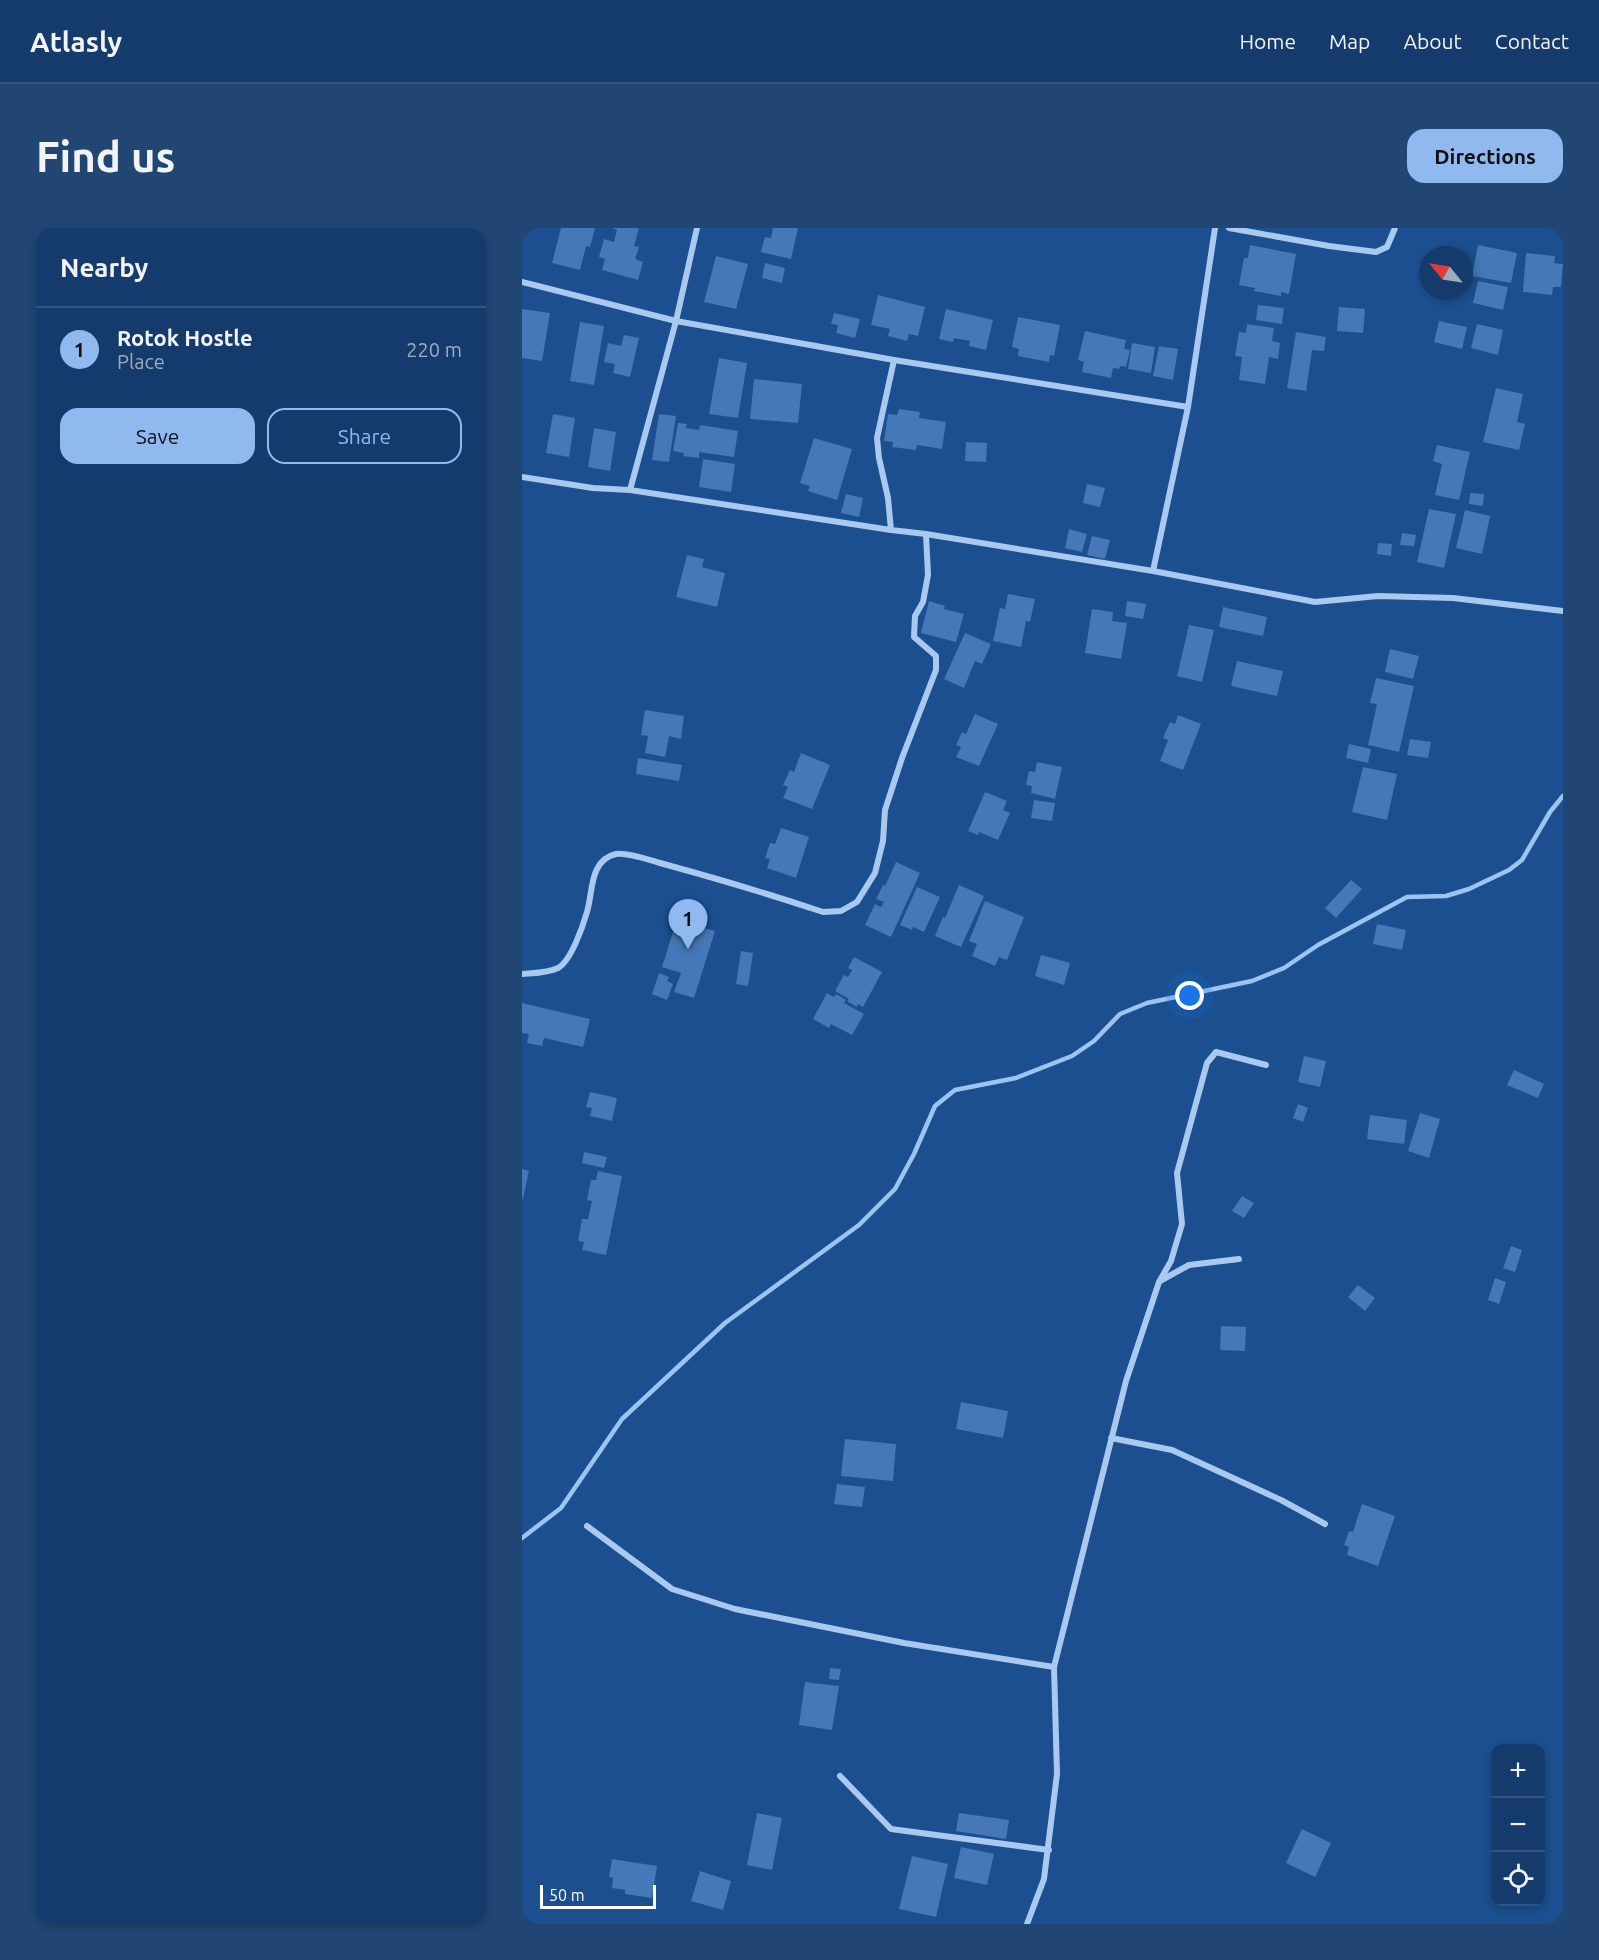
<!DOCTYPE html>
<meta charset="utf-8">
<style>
:root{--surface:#143b6b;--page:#214673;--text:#f1f3f6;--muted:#9dadc1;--line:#33557e;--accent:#90b9f0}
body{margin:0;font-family:Ubuntu,sans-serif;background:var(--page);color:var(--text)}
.controls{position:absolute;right:18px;bottom:18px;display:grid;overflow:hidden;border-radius:12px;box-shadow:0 3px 9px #0003}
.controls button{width:54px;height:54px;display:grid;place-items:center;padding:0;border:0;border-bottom:2px solid var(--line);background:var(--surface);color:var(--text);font:30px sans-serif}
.compass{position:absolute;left:897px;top:18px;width:54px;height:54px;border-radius:50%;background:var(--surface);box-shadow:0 3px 9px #0003;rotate:300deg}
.scale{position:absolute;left:18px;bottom:15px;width:116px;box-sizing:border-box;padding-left:6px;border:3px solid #fff;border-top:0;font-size:16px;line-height:21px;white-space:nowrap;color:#fff;-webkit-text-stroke:4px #1b4f8f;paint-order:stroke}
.you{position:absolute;left:668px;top:768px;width:21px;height:21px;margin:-15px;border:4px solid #fff;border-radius:50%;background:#1a73e8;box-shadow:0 0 0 9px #1a73e833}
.badge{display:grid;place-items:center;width:39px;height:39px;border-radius:50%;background:var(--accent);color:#111;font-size:20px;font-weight:700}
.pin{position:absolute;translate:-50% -50px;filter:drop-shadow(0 2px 3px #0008)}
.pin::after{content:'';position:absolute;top:32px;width:21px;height:18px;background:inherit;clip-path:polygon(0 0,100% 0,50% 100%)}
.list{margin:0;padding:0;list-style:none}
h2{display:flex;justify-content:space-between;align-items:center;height:78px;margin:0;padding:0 24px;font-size:26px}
h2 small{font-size:20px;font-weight:400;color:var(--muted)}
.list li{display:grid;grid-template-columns:39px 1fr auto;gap:18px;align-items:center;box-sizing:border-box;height:84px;padding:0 24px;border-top:2px solid var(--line)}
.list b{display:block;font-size:22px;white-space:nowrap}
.list p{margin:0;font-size:20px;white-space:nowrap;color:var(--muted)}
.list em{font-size:20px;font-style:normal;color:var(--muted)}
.actions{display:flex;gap:12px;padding:18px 24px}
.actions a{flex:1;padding:14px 0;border:2px solid var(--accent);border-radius:18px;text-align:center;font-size:21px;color:var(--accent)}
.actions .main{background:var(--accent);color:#111}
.icon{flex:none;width:33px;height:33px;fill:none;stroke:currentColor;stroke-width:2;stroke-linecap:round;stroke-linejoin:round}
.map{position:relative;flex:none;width:1041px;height:1696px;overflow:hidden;border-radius:18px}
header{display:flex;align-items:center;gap:36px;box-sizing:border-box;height:84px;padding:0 30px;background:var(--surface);border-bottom:2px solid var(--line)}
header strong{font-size:28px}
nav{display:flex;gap:33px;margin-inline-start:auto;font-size:21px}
.intro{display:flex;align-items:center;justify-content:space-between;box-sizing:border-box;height:144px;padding:0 36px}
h1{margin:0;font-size:42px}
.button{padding:15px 27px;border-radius:18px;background:var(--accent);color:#111;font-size:21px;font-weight:700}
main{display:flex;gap:36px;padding:0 36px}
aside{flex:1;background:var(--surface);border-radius:18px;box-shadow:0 3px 9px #0003}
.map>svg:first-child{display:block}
</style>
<header>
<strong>Atlasly</strong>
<nav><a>Home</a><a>Map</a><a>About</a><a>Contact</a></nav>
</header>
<div class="intro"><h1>Find us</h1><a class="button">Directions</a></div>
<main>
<aside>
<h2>Nearby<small></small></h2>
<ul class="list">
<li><span class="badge">1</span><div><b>Rotok Hostle</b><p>Place</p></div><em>220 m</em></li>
</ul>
<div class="actions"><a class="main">Save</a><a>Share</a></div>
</aside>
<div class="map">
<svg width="1041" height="1696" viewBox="0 0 1041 1696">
<rect width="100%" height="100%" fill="#1b4f8f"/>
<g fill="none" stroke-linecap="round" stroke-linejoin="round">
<path stroke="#9cc4f0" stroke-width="4.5" d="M 0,1310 L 39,1280 L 100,1191 L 203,1095 L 337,997 L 373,961 L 392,926 L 413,878 L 433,862 L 494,850 L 550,828 L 572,813 L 598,786 L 625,775 L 730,753 L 762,740 L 796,717 L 885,669 L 924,668 L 947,661 L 987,642 L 1000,632 L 1028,584 L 1041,568"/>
</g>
<path fill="#4478b7" d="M 39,0 L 73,0 L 68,19 L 64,18 L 58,42 L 30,35 Z
M 90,0 L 117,0 L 112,18 L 117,19 L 113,31 L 121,34 L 116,52 L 80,42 L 83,31 L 77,29 L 82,11 L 92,14 L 95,2 Z
M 251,0 L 276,0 L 269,31 L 239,24 L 243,9 L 249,10 Z
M 728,17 L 774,26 L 767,66 L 759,64 L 759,68 L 732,63 L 733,60 L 717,57 L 722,30 L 726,30 Z
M 956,17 L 995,25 L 989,55 L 950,48 Z
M 1004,25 L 1033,28 L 1032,35 L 1041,36 L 1039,59 L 1031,59 L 1030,67 L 1001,64 Z
M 194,28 L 226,36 L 214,81 L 182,74 Z
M 243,35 L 263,40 L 260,55 L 240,50 Z
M 956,53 L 986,59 L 981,82 L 951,75 Z
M 356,67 L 403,79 L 396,108 L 387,106 L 385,113 L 366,108 L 368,101 L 349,97 Z
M 736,77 L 762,80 L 760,96 L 734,92 Z
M 817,79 L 843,81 L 841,105 L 815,103 Z
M 0,81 L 28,85 L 20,133 L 0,130 Z
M 424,81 L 471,92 L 464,122 L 447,118 L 448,113 L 432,110 L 431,114 L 417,111 Z
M 312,85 L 338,91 L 333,110 L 314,105 L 316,97 L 309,96 Z
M 496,89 L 538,97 L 532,128 L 528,127 L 527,134 L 496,128 L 497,121 L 490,119 Z
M 917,93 L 945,99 L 940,121 L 912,114 Z
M 58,94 L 82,98 L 72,157 L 48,153 Z
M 725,96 L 752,100 L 750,113 L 758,115 L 756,131 L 747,129 L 743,156 L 717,152 L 720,129 L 713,128 L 717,104 L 724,105 Z
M 955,96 L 981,102 L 976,127 L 949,120 Z
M 563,103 L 604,112 L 602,121 L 608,122 L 604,139 L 598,138 L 597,141 L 591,140 L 589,150 L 560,144 L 562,134 L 556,132 Z
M 774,104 L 804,109 L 802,123 L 790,122 L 784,163 L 765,160 Z
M 102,107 L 117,110 L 108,149 L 91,145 L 93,136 L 82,134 L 86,115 L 99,118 Z
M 610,115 L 633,119 L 629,145 L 606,141 Z
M 637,118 L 656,121 L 651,152 L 631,148 Z
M 197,130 L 225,135 L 216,190 L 187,186 Z
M 232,151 L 280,156 L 276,195 L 228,191 Z
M 974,160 L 1001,166 L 995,194 L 1003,196 L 997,222 L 961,214 Z
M 377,181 L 398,184 L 397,190 L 424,194 L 420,221 L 395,217 L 394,222 L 370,219 L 371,214 L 362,213 L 366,186 L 375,187 Z
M 31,186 L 53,190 L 47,229 L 24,225 Z
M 137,186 L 154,188 L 147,234 L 130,232 Z
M 156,195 L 165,196 L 164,200 L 177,202 L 178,197 L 216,203 L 212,229 L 177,224 L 177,230 L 161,228 L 162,225 L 151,223 Z
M 72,200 L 94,204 L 88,243 L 66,239 Z
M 292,210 L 330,221 L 315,272 L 286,263 L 288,258 L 278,255 Z
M 444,214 L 465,215 L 464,234 L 443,233 Z
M 915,217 L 948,224 L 937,272 L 913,267 L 920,236 L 911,233 Z
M 181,231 L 213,236 L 209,264 L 177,259 Z
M 565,256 L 583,260 L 578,279 L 561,275 Z
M 948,265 L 962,266 L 961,278 L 947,276 Z
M 324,266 L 341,270 L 337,289 L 319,285 Z
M 907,281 L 934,286 L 922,340 L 895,334 Z
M 943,282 L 968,288 L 960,326 L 934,320 Z
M 547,301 L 565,306 L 560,324 L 543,320 Z
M 880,305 L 894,307 L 892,318 L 878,317 Z
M 570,308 L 588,312 L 583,331 L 565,327 Z
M 856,315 L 870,316 L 869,328 L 855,326 Z
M 165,327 L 182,331 L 180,339 L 203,345 L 195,379 L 154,369 Z
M 486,366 L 513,371 L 508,394 L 504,393 L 499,419 L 471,413 L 478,380 L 483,381 Z
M 407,373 L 423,378 L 422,381 L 442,386 L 434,414 L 399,405 Z
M 605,373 L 624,376 L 621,391 L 603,388 Z
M 701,379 L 745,389 L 741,408 L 697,399 Z
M 570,381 L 591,384 L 590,393 L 605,395 L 599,431 L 563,425 Z
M 667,397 L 692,402 L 680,454 L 655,448 Z
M 443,405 L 469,416 L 460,436 L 453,433 L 442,460 L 422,451 Z
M 868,421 L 897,428 L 891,451 L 863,444 Z
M 715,433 L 761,443 L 755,468 L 709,458 Z
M 854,450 L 892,458 L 877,524 L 846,517 L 855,476 L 848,475 Z
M 123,482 L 162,488 L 159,511 L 147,508 L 143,529 L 123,525 L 126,508 L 119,507 Z
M 453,486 L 476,496 L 457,538 L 434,529 L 439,519 L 434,517 L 440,504 L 444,506 Z
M 656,487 L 679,496 L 661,542 L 638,533 L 646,512 L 641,510 L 648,494 L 653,496 Z
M 888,511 L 909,514 L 906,530 L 885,527 Z
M 827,516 L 849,521 L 846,535 L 824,530 Z
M 279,525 L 308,537 L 290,581 L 261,570 L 266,559 L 261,557 L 268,542 L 272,544 Z
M 116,530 L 160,537 L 157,553 L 114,546 Z
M 515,534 L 540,539 L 533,571 L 509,565 L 510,558 L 504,557 L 507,543 L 513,544 Z
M 841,539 L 875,546 L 865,592 L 830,584 Z
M 463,564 L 485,573 L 481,582 L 488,585 L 476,612 L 457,604 L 456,607 L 446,603 Z
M 512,572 L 533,575 L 530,593 L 509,590 Z
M 259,600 L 287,609 L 274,650 L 245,640 L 248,631 L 243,630 L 248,615 L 253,616 Z
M 374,634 L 398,645 L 369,709 L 343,697 L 353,676 L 359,679 L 362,674 L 354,671 L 361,657 L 363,658 Z
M 829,652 L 840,661 L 814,690 L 803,680 Z
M 437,657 L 462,668 L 439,719 L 413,708 L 421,689 L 423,690 Z
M 395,659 L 418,669 L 402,704 L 391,699 L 390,702 L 378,697 Z
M 463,673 L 502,689 L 485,732 L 477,729 L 473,738 L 450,728 L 455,716 L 447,713 Z
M 160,676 L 183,683 L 178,699 L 193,703 L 172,770 L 152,764 L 159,745 L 140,739 Z
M 855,696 L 884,702 L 880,722 L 851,716 Z
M 219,723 L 231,725 L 226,758 L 214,756 Z
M 519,727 L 548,735 L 542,757 L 513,748 Z
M 332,729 L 360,744 L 341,779 L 336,776 L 335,779 L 325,773 L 327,771 L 313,763 L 322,747 L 326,749 L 330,742 L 326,740 Z
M 137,745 L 147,749 L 145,753 L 151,756 L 145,772 L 130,766 Z
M 305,765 L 312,769 L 314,766 L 324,772 L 322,775 L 342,786 L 330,807 L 309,796 L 307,800 L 291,791 Z
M 0,775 L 68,791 L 61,819 L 22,810 L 20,818 L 5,815 L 7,806 L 0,805 Z
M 782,828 L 804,833 L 798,859 L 776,854 Z
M 992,842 L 1022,856 L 1016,870 L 985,857 Z
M 68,864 L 95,870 L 90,893 L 68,888 L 70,880 L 64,879 Z
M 776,876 L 786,880 L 781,894 L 771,890 Z
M 898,885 L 918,891 L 907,930 L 886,923 Z
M 848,887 L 885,892 L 882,916 L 845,911 Z
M 62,924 L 85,929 L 82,940 L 60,935 Z
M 0,941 L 7,943 L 1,971 L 0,971 Z
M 76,943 L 100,948 L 84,1027 L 60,1022 L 62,1014 L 56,1013 L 60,991 L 66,991 L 70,973 L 65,972 L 69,952 L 74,952 Z
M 720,968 L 732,975 L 722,990 L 710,983 Z
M 989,1018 L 1000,1022 L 993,1044 L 981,1040 Z
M 973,1050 L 984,1054 L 977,1076 L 966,1072 Z
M 836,1057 L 853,1070 L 843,1083 L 826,1069 Z
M 699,1098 L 724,1099 L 723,1123 L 698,1122 Z
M 439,1174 L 486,1183 L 481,1210 L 434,1201 Z
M 323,1211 L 374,1216 L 371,1253 L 319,1248 Z
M 315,1256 L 343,1259 L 340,1279 L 312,1276 Z
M 840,1276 L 873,1288 L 856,1338 L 825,1327 L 827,1319 L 822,1317 L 827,1303 L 831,1304 Z
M 308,1440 L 319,1441 L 317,1452 L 307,1451 Z
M 283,1454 L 317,1458 L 310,1502 L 277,1497 Z
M 235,1585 L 260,1590 L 250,1642 L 225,1637 Z
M 437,1585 L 487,1592 L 484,1611 L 434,1603 Z
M 780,1601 L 809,1615 L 793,1649 L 764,1635 Z
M 439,1619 L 472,1626 L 465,1657 L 432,1650 Z
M 390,1628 L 426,1636 L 414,1689 L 377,1681 Z
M 90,1631 L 135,1638 L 130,1670 L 103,1666 L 103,1662 L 90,1660 L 91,1650 L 87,1649 Z
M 178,1643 L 209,1653 L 201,1682 L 169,1673 Z"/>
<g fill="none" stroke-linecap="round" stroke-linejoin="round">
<path stroke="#a9c9ee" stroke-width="6" d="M 175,0 L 154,93 L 108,262 L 369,302 L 404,306 L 631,343 L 793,374 L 856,368 L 931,370 L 1041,383
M 707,0 L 807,18 L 854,24 L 865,19 L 873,0
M 0,54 L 154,93 L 372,132 L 666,179
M 0,249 L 71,260 L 108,262
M 369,302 L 366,270 L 357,230 L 355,210 L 372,132
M 631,343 L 666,179 L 693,0
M 0,746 C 11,745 26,745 36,740 C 49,733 61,698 65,684 C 71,665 67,632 94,626 C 105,624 127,632 138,635 C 193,650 247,666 301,684 L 319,683 L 335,674 L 353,645 L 361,613 L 363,582 L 380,530 L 414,442 L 414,428 L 392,409 L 393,388 L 401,374 L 406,347 L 404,306
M 638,1053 L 667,1037 L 717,1031
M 589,1210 L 650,1222 L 759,1272 L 803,1296
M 65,1298 L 150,1361 L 213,1381 L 382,1415 L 532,1439
M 318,1548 L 369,1601 L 527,1622
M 505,1696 L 522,1651 L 535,1546 L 532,1439 L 604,1153 L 637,1054 L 649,1033 L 660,996 L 655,945 L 685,835 L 694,824 L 744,837"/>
</g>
</svg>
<div class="controls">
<button>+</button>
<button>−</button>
<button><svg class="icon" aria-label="locate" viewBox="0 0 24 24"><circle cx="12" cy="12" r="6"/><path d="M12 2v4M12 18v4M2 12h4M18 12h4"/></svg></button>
</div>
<svg class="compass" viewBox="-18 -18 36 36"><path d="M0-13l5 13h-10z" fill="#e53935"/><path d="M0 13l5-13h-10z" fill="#9dadc1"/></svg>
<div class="scale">50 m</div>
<div class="you"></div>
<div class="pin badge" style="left:166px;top:721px">1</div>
</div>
</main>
